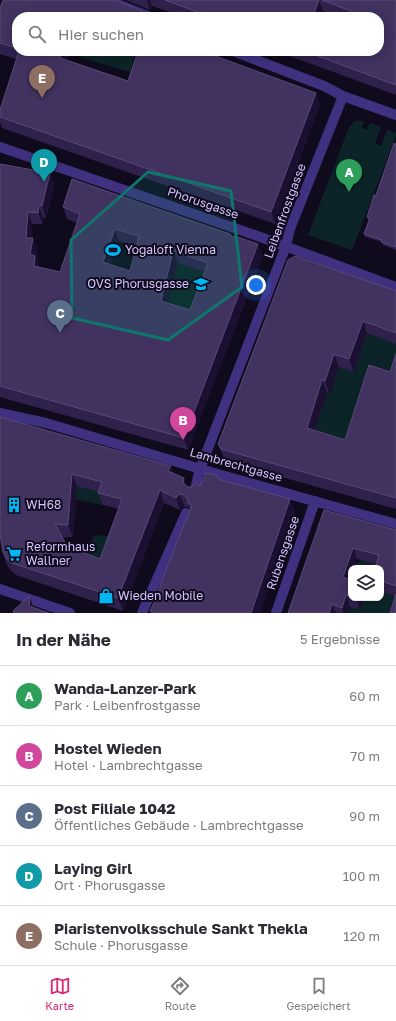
<!DOCTYPE html>
<html lang="de">
<meta charset="utf-8">
<style>
:root{--surface:#fff;--page:#f7f7f7;--text:#2b2b33;--muted:#7c7c81;--line:#e1e1e2;--accent:#db2777}
body{margin:0;font-family:"Golos Text",sans-serif;background:var(--page);color:var(--text)}
.controls{position:absolute;right:12px;bottom:12px;display:grid;overflow:hidden;border-radius:8px;box-shadow:0 2px 10px #0003}
.controls button{width:36px;height:36px;display:grid;place-items:center;padding:0;border:0;border-bottom:1px solid var(--line);background:var(--surface);color:var(--text);font:20px sans-serif}
.you{position:absolute;left:256px;top:285px;width:14px;height:14px;margin:-10px;border:3px solid #fff;border-radius:50%;background:#1a73e8;box-shadow:0 0 0 6px #1a73e833}
.badge{display:grid;place-items:center;width:26px;height:26px;border-radius:50%;background:var(--accent);color:#fff;font-size:13px;font-weight:700}
.pin{position:absolute;translate:-50% -33px;filter:drop-shadow(0 1px 2px #0008)}
.pin::after{content:'';position:absolute;top:21px;width:14px;height:12px;background:inherit;clip-path:polygon(0 0,100% 0,50% 100%)}
.list{margin:0;padding:0;list-style:none}
h2{display:flex;justify-content:space-between;align-items:center;height:52px;margin:0;padding:0 16px;font-size:17px}
h2 small{font-size:13px;font-weight:400;color:var(--muted)}
.list li{display:grid;grid-template-columns:26px 1fr auto;gap:12px;align-items:center;box-sizing:border-box;height:60px;padding:0 16px;border-top:1px solid var(--line)}
.list b{display:block;font-size:15px;white-space:nowrap}
.list p{margin:0;font-size:13px;white-space:nowrap;color:var(--muted)}
.list em{font-size:13px;font-style:normal;color:var(--muted)}
.icon{flex:none;width:22px;height:22px;fill:none;stroke:currentColor;stroke-width:2;stroke-linecap:round;stroke-linejoin:round}
.map{position:relative;flex:none;width:396px;height:613px;overflow:hidden}
.search{position:absolute;background:var(--surface);box-shadow:0 2px 10px #0003;left:12px;right:12px;top:12px;height:44px;display:flex;align-items:center;gap:10px;box-sizing:border-box;padding:0 14px;border-radius:16px;color:var(--muted);font-size:15px}
.sheet{height:352px;background:var(--surface)}
nav{display:flex;justify-content:space-around;align-items:center;box-sizing:border-box;height:56px;border-top:1px solid var(--line);background:var(--surface);font-size:11px;color:var(--muted)}
nav a{display:grid;justify-items:center;gap:2px}
nav .on{color:var(--accent)}
.map>svg:first-child{display:block}
</style>
<div class="map">
<svg width="396" height="613" viewBox="0 0 396 613">
<rect width="100%" height="100%" fill="#100a1d"/>
<path fill="#0c2427" d="M 84,51 L 126,51 L 135,54 L 130,72 L 82,58 Z
M 355,121 L 364,121 L 362,128 L 367,130 L 370,123 L 381,127 L 375,143 L 381,146 L 387,130 L 396,133 L 396,136 L 352,250 L 308,235 L 349,127 Z
M 178,263 L 228,280 L 195,322 L 165,313 Z
M 367,331 L 391,342 L 394,340 L 396,341 L 396,380 L 349,452 L 312,429 L 315,430 L 327,392 L 330,393 L 334,382 L 336,366 Z
M 75,483 L 102,484 L 103,505 L 68,498 L 73,490 L 77,488 Z
M 94,535 L 117,537 L 105,571 L 83,563 Z
M 361,559 L 396,570 L 381,568 L 351,568 L 351,590 L 347,589 L 352,562 L 357,563 Z
M 381,591 L 396,596 L 396,613 L 348,613 L 350,607 L 360,610 L 363,598 L 381,598 Z"/>
<g fill="none" stroke-linecap="round" stroke-linejoin="round">
<path stroke="#3f3180" stroke-width="10" d="M 107,0 L 150,17
M 233,51 L 324,86 L 343,96 L 396,115
M 0,147 L 263,238 L 396,287
M 0,413 L 46,423 L 221,475 L 396,524
M 194,493 L 200,469 L 286,246 L 290,229 L 343,96
M 0,589 L 70,613
M 142,613 L 186,513
M 276,613 L 315,501"/>
</g>
<path fill="#2f204c" fill-rule="evenodd" d="M 125,0 L 396,0 L 396,95 L 276,51 L 379,51 L 379,17 L 339,17 L 323,11 L 321,17 L 183,17 L 152,6 L 150,10 Z
M 0,8 L 17,17 L 17,51 L 70,51 L 67,60 L 128,81 L 137,54 L 126,51 L 202,51 L 320,105 L 275,224 L 2,128 L 0,122 L 0,110 L 16,59 L 0,54 Z
M 396,144 L 396,250 L 383,245 L 382,242 L 365,237 L 364,234 L 369,220 L 368,220 L 367,217 Z
M 0,164 L 50,173 L 54,185 L 46,218 L 43,218 L 43,224 L 32,224 L 31,238 L 38,250 L 36,258 L 39,267 L 60,272 L 77,223 L 67,219 L 63,207 L 232,237 L 263,256 L 188,450 L 0,397 ZM 119,241 L 136,246 L 130,271 L 110,265 ZM 178,263 L 205,272 L 190,310 L 167,303 Z
M 396,291 L 396,344 L 367,333 L 354,372 L 339,367 L 329,393 L 327,392 L 315,430 L 345,440 L 390,372 L 396,354 L 396,509 L 225,461 L 223,456 L 218,444 Z
M 0,417 L 173,473 L 188,487 L 200,486 L 220,479 L 295,511 L 260,613 L 150,613 L 150,611 L 157,596 L 190,510 L 189,507 L 185,507 L 180,510 L 164,503 L 123,611 L 16,575 L 11,571 L 7,565 L 3,552 ZM 77,486 L 99,492 L 98,493 L 103,505 L 119,509 L 100,559 L 67,546 L 62,537 L 73,537 Z
M 324,510 L 396,530 L 396,613 L 395,596 L 381,591 L 381,568 L 376,564 L 357,559 L 351,568 L 351,576 L 350,580 L 351,580 L 351,598 L 363,598 L 360,610 L 350,607 L 348,613 L 288,613 Z"/>
<path fill="#1b1031" d="M 147,0 L 150,0 L 152,6 L 150,10 Z
M 319,0 L 323,11 L 321,17 L 313,17 Z
M 142,11 L 144,17 L 140,17 Z
M 62,51 L 70,51 L 64,70 L 60,58 Z
M 316,93 L 320,105 L 275,224 L 271,212 Z
M 50,173 L 54,185 L 46,218 L 42,206 Z
M 39,206 L 43,218 L 43,224 L 38,213 Z
M 28,212 L 32,224 L 31,250 L 26,238 Z
M 115,229 L 119,241 L 107,274 L 103,262 Z
M 33,238 L 38,250 L 36,258 L 39,268 L 39,277 L 30,254 Z
M 258,244 L 263,256 L 188,450 L 184,438 Z
M 173,251 L 178,263 L 165,313 L 161,301 Z
M 363,321 L 367,333 L 354,372 L 349,359 Z
M 334,354 L 339,367 L 329,393 L 325,381 Z
M 322,380 L 327,392 L 311,441 L 307,428 Z
M 171,466 L 175,478 L 168,471 Z
M 72,474 L 77,486 L 73,537 L 68,525 Z
M 184,478 L 188,490 L 183,483 Z
M 160,490 L 164,503 L 123,611 L 118,598 Z
M 180,494 L 185,507 L 180,510 L 176,498 Z
M 290,499 L 295,511 L 260,613 L 251,613 Z
M 353,548 L 357,559 L 354,568 L 351,568 L 351,576 L 347,589 L 343,577 Z
M 346,595 L 350,607 L 348,613 L 344,613 L 342,608 Z
M 30,597 L 33,607 L 29,606 Z
M 356,598 L 363,598 L 360,610 Z
M 332,604 L 336,613 L 329,613 Z"/>
<path fill="#413260" stroke="#584979" fill-rule="evenodd" d="M 3,0 L 115,0 L 142,11 L 140,17 L 17,17 L 17,48 L 0,43 L 0,8 Z
M 165,0 L 319,0 L 313,17 L 211,17 Z
M 322,0 L 396,0 L 396,85 L 304,51 L 379,51 L 379,17 L 352,17 L 353,12 Z
M 19,51 L 62,51 L 60,58 L 128,81 L 138,51 L 202,51 L 316,93 L 271,212 L 0,117 L 0,110 Z
M 394,143 L 396,144 L 396,247 L 381,242 L 382,240 L 364,234 L 370,218 L 367,217 L 374,195 L 376,195 Z
M 0,164 L 50,173 L 42,206 L 39,206 L 38,213 L 28,212 L 26,238 L 33,238 L 30,254 L 35,256 L 34,266 L 60,272 L 80,214 L 63,207 L 72,179 L 230,234 L 232,237 L 235,236 L 258,244 L 184,438 L 0,386 ZM 115,229 L 139,236 L 130,271 L 103,262 ZM 173,251 L 208,263 L 190,310 L 161,301 Z
M 295,256 L 396,291 L 396,333 L 363,321 L 349,359 L 334,354 L 325,381 L 322,380 L 307,428 L 345,440 L 369,365 L 390,372 L 396,354 L 396,498 L 221,449 L 218,444 L 288,260 Z
M 0,417 L 171,466 L 168,471 L 184,478 L 183,483 L 188,487 L 192,487 L 195,483 L 200,486 L 206,473 L 218,476 L 218,479 L 290,499 L 251,613 L 155,613 L 150,611 L 157,596 L 162,580 L 192,505 L 188,503 L 188,500 L 184,495 L 180,494 L 176,498 L 160,490 L 118,598 L 12,563 L 6,558 L 3,552 L 0,535 ZM 72,474 L 102,482 L 98,493 L 122,499 L 100,559 L 67,546 L 55,524 L 68,525 Z
M 324,510 L 396,530 L 396,586 L 381,581 L 381,568 L 375,568 L 379,555 L 353,548 L 343,577 L 351,580 L 351,597 L 346,595 L 342,608 L 332,604 L 329,613 L 288,613 Z
M 396,594 L 396,613 L 390,613 Z
M 28,597 L 30,597 L 29,606 L 49,613 L 14,613 L 13,611 Z"/>
<path fill="#0f766e" fill-opacity="0.2" stroke="#0f766e" stroke-width="3" stroke-linejoin="round" d="M 148,172 L 231,191 L 242,287 L 168,340 L 72,318 L 71,240 Z"/>
<defs>
<symbol id="stadium-bare" viewBox="-9 -9 18 18"><path d="M0-5a6.5 5 0 1 0 0 10a6.5 5 0 1 0 0-10ZM-3.5-1.8h7v3.6h-7Z" fill="#00b5f0" stroke="#100a1d" stroke-width="2.5" paint-order="stroke"/></symbol>
<symbol id="school-bare" viewBox="-9 -9 18 18"><path d="M0-5L7-2L0 1L-7-2ZM-4 1L0 2.5L4 1V4Q0 6-4 4Z" fill="#00b5f0" stroke="#100a1d" stroke-width="2.5" paint-order="stroke"/></symbol>
<symbol id="building-bare" viewBox="-9 -9 18 18"><path d="M-4-6H4V6H1V3H-1V6H-4ZM-2.5-4.3h1.7v1.8h-1.7ZM.8-4.3h1.7v1.8H.8ZM-2.5-1h1.7V.8h-1.7ZM.8-1h1.7V.8H.8Z" fill="#00b5f0" stroke="#100a1d" stroke-width="2.5" paint-order="stroke"/></symbol>
<symbol id="supermarket-bare" viewBox="-9 -9 18 18"><path d="M-6-5.5h2.5l.6 2H6L4.5 2H-2.5L-4.4-4H-6ZM-1.5 3.2a1.3 1.3 0 1 0 .1 0ZM3 3.2a1.3 1.3 0 1 0 .1 0Z" fill="#00b5f0" stroke="#100a1d" stroke-width="2.5" paint-order="stroke"/></symbol>
<symbol id="shop-bare" viewBox="-9 -9 18 18"><path d="M-5-2.5h2.3a2.7 3.5 0 0 1 5.4 0H5L5.5 6h-11ZM-1.5-2.5h3a1.5 2.3 0 0 0-3 0Z" fill="#00b5f0" stroke="#100a1d" stroke-width="2.5" paint-order="stroke"/></symbol>
</defs>
<g fill-rule="evenodd">
<use href="#stadium-bare" x="102" y="239" width="22" height="22"/>
<use href="#school-bare" x="190" y="273" width="22" height="22"/>
<use href="#building-bare" x="3" y="494" width="22" height="22"/>
<use href="#supermarket-bare" x="3" y="543" width="22" height="22"/>
<use href="#shop-bare" x="95" y="585" width="22" height="22"/>
</g>
<g text-anchor="middle" stroke-width="4" stroke-linejoin="round" paint-order="stroke">
<g font-size="12" fill="#d4c5ff" stroke="#100a1d">
<text transform="translate(203 203) rotate(19)" y="4">Phorusgasse</text>
<text transform="translate(285 211) rotate(-70)" y="4">Leibenfrostgasse</text>
<text transform="translate(236 465) rotate(16)" y="4">Lambrechtgasse</text>
<text transform="translate(283 553) rotate(-71)" y="4">Rubensgasse</text>
</g>
<g font-size="12" fill="#d4c5ff" stroke="#100a1d" text-anchor="start">
<text x="125" y="254">Yogaloft Vienna</text>
<text x="189" y="288" text-anchor="end">OVS Phorusgasse</text>
<text x="26" y="509">WH68</text>
<text x="26" y="551">Reformhaus<tspan x="26" dy="14">Wallner</tspan></text>
<text x="118" y="600">Wieden Mobile</text>
</g>
</g>
</svg>
<div class="controls">
<button><svg class="icon" aria-label="layers" viewBox="0 0 24 24"><path d="M12 4l9 5-9 5-9-5zM3 14l9 5 9-5"/></svg></button>
</div>
<div class="you"></div>
<div class="pin badge" style="left:349px;top:192px;background:#2e9e5b">A</div>
<div class="pin badge" style="left:183px;top:440px;background:#d1479c">B</div>
<div class="pin badge" style="left:60px;top:333px;background:#5c6f8a">C</div>
<div class="pin badge" style="left:44px;top:182px;background:#0f9aa8">D</div>
<div class="pin badge" style="left:42px;top:98px;background:#8d6e63">E</div>
<div class="search"><svg class="icon" aria-label="search" viewBox="0 0 24 24"><circle cx="10" cy="10" r="6"/><path d="M15 15l6 6"/></svg>Hier suchen</div>
</div>
<section class="sheet">
<h2>In der Nähe<small>5 Ergebnisse</small></h2>
<ul class="list">
<li><span class="badge" style="background:#2e9e5b">A</span><div><b>Wanda-Lanzer-Park</b><p>Park · Leibenfrostgasse</p></div><em>60 m</em></li>
<li><span class="badge" style="background:#d1479c">B</span><div><b>Hostel Wieden</b><p>Hotel · Lambrechtgasse</p></div><em>70 m</em></li>
<li><span class="badge" style="background:#5c6f8a">C</span><div><b>Post Filiale 1042</b><p>Öffentliches Gebäude · Lambrechtgasse</p></div><em>90 m</em></li>
<li><span class="badge" style="background:#0f9aa8">D</span><div><b>Laying Girl</b><p>Ort · Phorusgasse</p></div><em>100 m</em></li>
<li><span class="badge" style="background:#8d6e63">E</span><div><b>Piaristenvolksschule Sankt Thekla</b><p>Schule · Phorusgasse</p></div><em>120 m</em></li>
</ul>
</section>
<nav>
<a class="on"><svg class="icon" aria-label="map" viewBox="0 0 24 24"><path d="M3 6l6-2 6 2 6-2v14l-6 2-6-2-6 2zM9 4v14M15 6v14"/></svg>Karte</a>
<a><svg class="icon" aria-label="directions" viewBox="0 0 24 24"><path d="M12 3l9 9-9 9-9-9zM9 14v-3h6M13 9l2 2-2 2"/></svg>Route</a>
<a><svg class="icon" aria-label="saved" viewBox="0 0 24 24"><path d="M7 4h10v16l-5-4-5 4z"/></svg>Gespeichert</a>
</nav>
